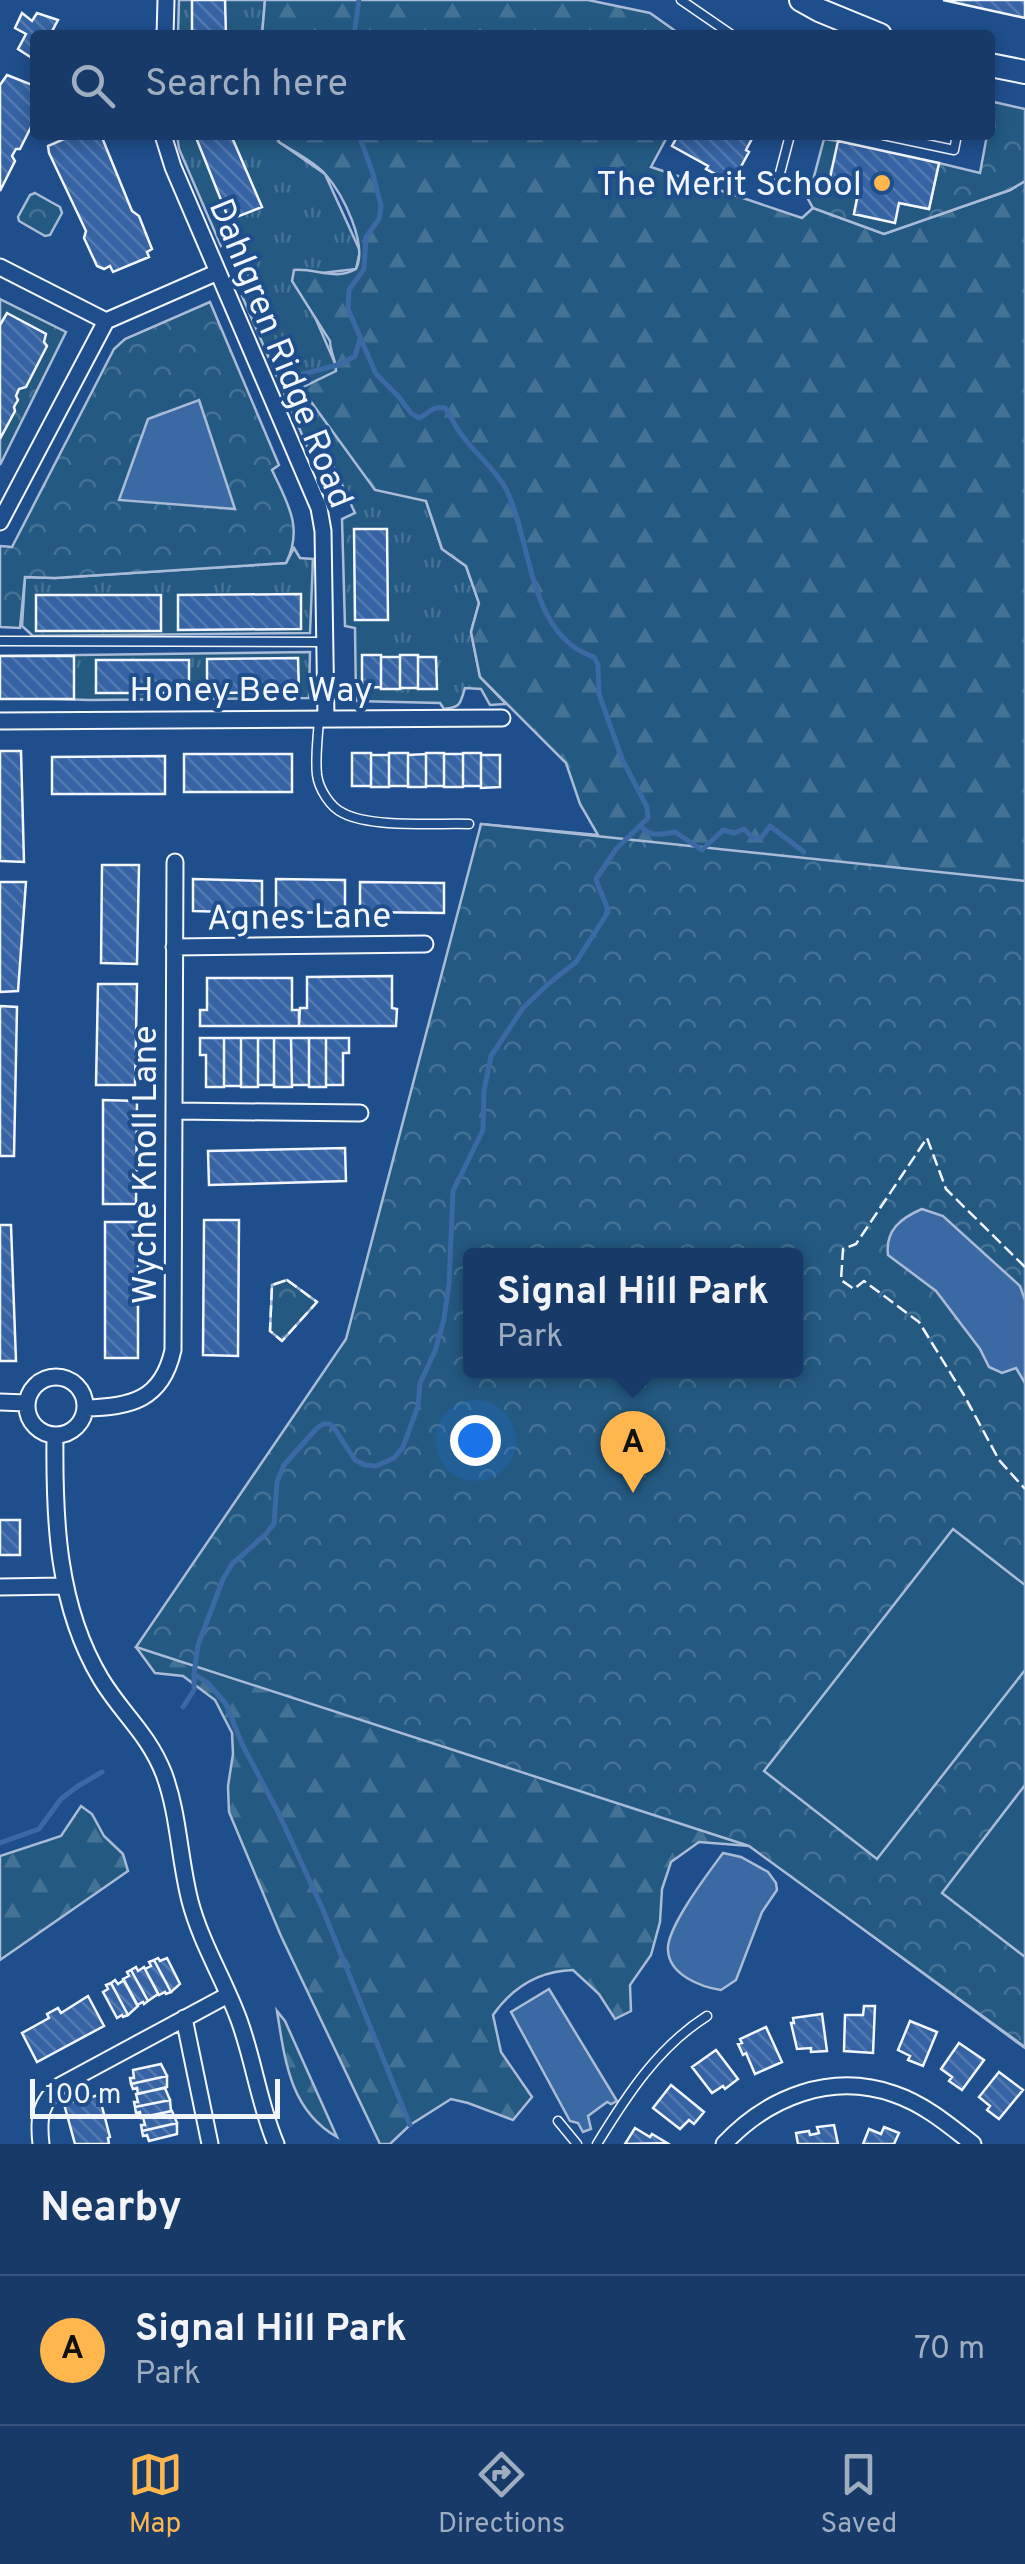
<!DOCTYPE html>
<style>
:root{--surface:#173a69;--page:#20416f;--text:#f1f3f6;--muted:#9eadc0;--line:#36547d;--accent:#ffb74d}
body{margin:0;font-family:Overpass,sans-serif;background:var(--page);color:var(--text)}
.scale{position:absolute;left:30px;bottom:25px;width:250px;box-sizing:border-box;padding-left:10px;border:5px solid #f2f6ff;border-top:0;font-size:28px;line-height:35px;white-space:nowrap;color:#f2f6ff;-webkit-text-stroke:8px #1f4e8c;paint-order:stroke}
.you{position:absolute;left:475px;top:1440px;width:35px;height:35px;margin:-25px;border:8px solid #fff;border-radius:50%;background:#1a73e8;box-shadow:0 0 0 15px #1a73e833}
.badge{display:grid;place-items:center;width:65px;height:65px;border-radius:50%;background:var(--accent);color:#111;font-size:32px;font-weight:700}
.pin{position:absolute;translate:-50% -82px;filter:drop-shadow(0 2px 5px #0008)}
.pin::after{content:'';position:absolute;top:52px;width:35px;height:30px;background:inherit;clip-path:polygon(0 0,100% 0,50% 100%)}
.popup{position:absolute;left:463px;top:1248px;width:340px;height:130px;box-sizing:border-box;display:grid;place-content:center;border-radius:10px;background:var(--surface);filter:drop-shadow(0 2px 8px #0005);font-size:32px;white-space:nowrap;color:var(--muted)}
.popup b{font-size:38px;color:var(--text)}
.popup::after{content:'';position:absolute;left:50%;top:100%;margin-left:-20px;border:20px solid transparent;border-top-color:var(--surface)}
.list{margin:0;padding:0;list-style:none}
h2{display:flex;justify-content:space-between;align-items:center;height:130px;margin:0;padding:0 40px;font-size:42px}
h2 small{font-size:32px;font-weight:400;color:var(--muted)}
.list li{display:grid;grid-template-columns:65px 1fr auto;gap:30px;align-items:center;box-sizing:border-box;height:150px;padding:0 40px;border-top:2px solid var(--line)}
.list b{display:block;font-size:38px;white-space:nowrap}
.list p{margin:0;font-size:32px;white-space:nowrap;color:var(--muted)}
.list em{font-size:32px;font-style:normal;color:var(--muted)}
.icon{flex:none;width:55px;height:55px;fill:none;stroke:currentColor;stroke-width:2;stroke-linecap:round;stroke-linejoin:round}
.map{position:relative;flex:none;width:1025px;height:2144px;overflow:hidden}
.search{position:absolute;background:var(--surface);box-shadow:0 5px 15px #0003;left:30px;right:30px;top:30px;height:110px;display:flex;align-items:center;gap:25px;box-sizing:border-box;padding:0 35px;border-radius:10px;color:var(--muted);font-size:38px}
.sheet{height:280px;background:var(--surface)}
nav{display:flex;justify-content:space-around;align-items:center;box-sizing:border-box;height:140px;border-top:2px solid var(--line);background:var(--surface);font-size:28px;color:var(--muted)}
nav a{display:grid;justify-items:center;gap:5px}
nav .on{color:var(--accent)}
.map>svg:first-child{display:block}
</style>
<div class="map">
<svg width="1025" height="2144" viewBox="0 0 1025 2144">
<defs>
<pattern id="grass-tufts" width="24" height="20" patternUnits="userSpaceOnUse" patternTransform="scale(2.5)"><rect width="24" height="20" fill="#245a82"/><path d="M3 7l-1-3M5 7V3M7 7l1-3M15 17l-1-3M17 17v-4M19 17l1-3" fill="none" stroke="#447295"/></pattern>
<pattern id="forest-firs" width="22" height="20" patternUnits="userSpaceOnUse" patternTransform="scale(2.5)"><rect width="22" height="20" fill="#245a82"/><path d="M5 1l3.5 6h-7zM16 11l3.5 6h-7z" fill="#447295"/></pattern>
<pattern id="park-crowns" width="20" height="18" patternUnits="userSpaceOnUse" patternTransform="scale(2.5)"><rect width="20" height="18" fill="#245a82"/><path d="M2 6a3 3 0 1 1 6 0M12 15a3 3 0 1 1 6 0" fill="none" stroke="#447295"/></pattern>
<pattern id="building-back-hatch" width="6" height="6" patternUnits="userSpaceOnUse" patternTransform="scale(2.5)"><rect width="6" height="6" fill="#3563a3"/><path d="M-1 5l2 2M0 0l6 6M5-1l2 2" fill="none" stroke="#537ab1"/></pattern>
</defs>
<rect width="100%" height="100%" fill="#1f4e8c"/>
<path fill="url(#grass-tufts)" stroke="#a8bbd7" stroke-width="2.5" d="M 179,0 L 265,0 L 262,35 L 178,35 Z
M 177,135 L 277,135 L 279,142 L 325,174 L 360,251 L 356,269 L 322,273 L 295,271 L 340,375 L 426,501 L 442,549 L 466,566 L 479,603 L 471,632 L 480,677 L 506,704 L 490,705 L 481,689 L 465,688 C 460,703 462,707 444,709 L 440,703 L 356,701 L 355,628 L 345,626 L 342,519 L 355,513 L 325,448 L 310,453 L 242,296 L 254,288 L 234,243 L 221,246 L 179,149 Z
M 294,548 L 300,558 L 313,559 L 310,633 L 33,636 L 22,626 L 25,577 L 55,578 L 286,563 Z
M 310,652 L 309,698 L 89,700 L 0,697 L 0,656 Z"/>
<path fill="url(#forest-firs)" stroke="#a8bbd7" stroke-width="2.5" fill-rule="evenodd" d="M 265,0 L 588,0 L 650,13 L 681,35 L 262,35 Z
M 277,135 L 668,135 L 651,167 L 802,218 L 813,208 L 884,234 L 1010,190 L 1025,181 L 1025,2048 L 750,1846 L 699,1842 L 671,1862 L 662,1889 L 660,1922 L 651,1955 L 630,1985 L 631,2011 L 615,2019 L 599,1994 L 573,1970 C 539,1971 512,1988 493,2015 L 501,2052 L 532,2097 L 513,2120 L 468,2103 L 451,2099 L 410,2125 L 390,2144 L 380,2144 L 281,1936 L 229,1812 L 228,1786 L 233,1754 L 232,1733 L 215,1700 L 183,1676 L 155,1673 L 136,1647 L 294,1471 L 363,1426 L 481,824 L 598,835 L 580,804 L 566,763 L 480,677 L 471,632 L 479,603 L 466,566 L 442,549 L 426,501 L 375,490 L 301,388 L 336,371 C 336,360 330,352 330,341 L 292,281 L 294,270 C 316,268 335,281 356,269 C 368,244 343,194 325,174 C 313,161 294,152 279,142 ZM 470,1256 L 796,1256 L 796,1370 L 470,1370 Z
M 81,1806 L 92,1814 L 104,1836 L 123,1854 L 128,1871 L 0,1960 L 0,1856 L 61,1836 Z
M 277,2011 L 285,2021 L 337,2137 C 290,2110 285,2061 277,2011 Z"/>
<path fill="url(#park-crowns)" stroke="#a8bbd7" stroke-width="2.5" fill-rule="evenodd" d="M 994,102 L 1025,109 L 1025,181 L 1010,190 L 884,234 L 813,208 L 808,199 L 824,139 L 838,141 L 858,194 L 854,214 L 894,222 L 899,203 L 929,209 L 939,163 L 980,173 L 987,135 L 990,135 Z
M 35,193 L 60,207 L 62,213 L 50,235 L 45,236 L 19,221 L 18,217 L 30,195 Z
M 0,299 L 66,332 L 0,465 Z
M 210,302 L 279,465 L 272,470 C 287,502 304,528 286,563 L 55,578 L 25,577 L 20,628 L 0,627 L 0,546 L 12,547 L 114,349 L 125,339 Z
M 481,824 L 1025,881 L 1025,2047 L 749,1846 L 136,1647 L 346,1339 ZM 470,1256 L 796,1256 L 796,1370 L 470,1370 Z
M 287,1280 L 317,1302 L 282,1341 L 270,1331 L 272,1285 Z"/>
<path fill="#245a82" stroke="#a8bbd7" stroke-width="2.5" d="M 953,1529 L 1025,1585 L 1025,1670 L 877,1859 L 764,1771 Z
M 1025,1785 L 1025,1957 L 942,1893 Z"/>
<path fill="#3b69a3" stroke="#a8bbd7" stroke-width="2.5" d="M 199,400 L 235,509 L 119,500 L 148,419 Z
M 922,1209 L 943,1216 L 1020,1286 L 1025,1300 L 1025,1383 L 1016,1368 L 1002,1373 L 989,1367 L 980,1349 L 936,1291 L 888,1255 C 885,1230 901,1218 922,1209 Z
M 723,1853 L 741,1857 L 768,1872 L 776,1883 L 777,1890 L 762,1912 L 736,1980 L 721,1990 C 701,1987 669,1975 668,1950 C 666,1928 709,1872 723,1853 Z
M 549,1989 L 617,2101 L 611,2104 L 607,2102 L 588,2116 L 591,2129 L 583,2132 L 578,2123 L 570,2121 L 511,2012 Z"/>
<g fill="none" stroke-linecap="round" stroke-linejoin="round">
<path stroke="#3b69a3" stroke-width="5" d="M 354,35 L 359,0
M 281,380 L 341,364 L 355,356 L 360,339
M 641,826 C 649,838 662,834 675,832 L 702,850 L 723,830 L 734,833 L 744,829 L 753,838 L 761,838 L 770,826 L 804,852
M 194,1674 L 208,1683 L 226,1704 L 242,1744 L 279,1814 L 323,1910 L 410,2125
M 183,1707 L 194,1690 L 194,1674 L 198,1645 L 223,1579 L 232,1564 L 264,1536 L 274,1524 L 277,1482 L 284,1465 L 316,1429 L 323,1424 L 330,1424 L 334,1428 L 355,1460 L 365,1465 L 376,1466 L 394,1458 L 403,1447 L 418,1406 L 420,1383 L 435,1351 L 444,1319 L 449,1284 L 453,1191 L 483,1130 L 484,1091 L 491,1056 L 523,1008 L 548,984 L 576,962 L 608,912 C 606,900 599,891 596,879 L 616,849 L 648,818 L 647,807 L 622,759 L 599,694 L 598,665 L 594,657 C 528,636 532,541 506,489 C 492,464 470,450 457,428 C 452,421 451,415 445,408 C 429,406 430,414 419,418 L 411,413 L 398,396 L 376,374 L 348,309 L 349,290 L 364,269 L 366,237 L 379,219 L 381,206 L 373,174 L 359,135
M 0,1843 L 39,1829 L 61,1799 L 78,1786 L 102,1772"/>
</g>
<path fill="url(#building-back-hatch)" stroke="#f2f6ff" stroke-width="2.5" d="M 192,0 L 225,0 L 226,35 L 192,35 Z
M 943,0 L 1025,0 L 1025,18 Z
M 22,13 L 32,21 L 37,13 L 58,20 L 50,35 L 35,35 L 35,60 L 18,49 L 26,34 L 15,28 Z
M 7,75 L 35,86 L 35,119 L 20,149 L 16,149 L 12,156 L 15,161 L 0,191 L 0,85 Z
M 73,135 L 101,135 L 132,211 L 139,216 L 152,249 L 147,252 L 149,257 L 113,272 L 110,266 L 104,269 L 97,266 L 84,238 L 86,231 L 49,153 L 48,146 Z
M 195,135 L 231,135 L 262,207 L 229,220 Z
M 678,135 L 754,135 L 746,150 L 749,152 L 732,183 L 706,169 L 708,166 L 672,146 Z
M 838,141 L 939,163 L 929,209 L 899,203 L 895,223 L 854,214 L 858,194 L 828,187 Z
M 7,313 L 46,334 L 44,342 L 47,346 L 26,387 L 19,389 L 16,396 L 18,400 L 14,407 L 15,411 L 0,439 L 0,325 Z
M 354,529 L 387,529 L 388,620 L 355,620 Z
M 301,594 L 301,629 L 178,630 L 178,595 Z
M 36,595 L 161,595 L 161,631 L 36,631 Z
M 362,655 L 381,655 L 381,687 L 362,688 Z
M 400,655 L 418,655 L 418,688 L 400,688 Z
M 0,656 L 74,656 L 74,699 L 0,699 Z
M 381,657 L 400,657 L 400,689 L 381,689 Z
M 418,657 L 436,657 L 437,689 L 418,689 Z
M 298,658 L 299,692 L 207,693 L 207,659 Z
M 96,660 L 189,660 L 189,693 L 96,693 Z
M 0,751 L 21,751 L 24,862 L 0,861 Z
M 352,753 L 371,753 L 371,786 L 352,786 Z
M 389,753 L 408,753 L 408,786 L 389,786 Z
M 426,753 L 444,753 L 444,786 L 426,786 Z
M 463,753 L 481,753 L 481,786 L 463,786 Z
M 184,754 L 292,754 L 292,792 L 184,792 Z
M 426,754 L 426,787 L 408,787 L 408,755 Z
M 444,754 L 463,754 L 463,787 L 444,787 Z
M 371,755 L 389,755 L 389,787 L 371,787 Z
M 481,755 L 500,755 L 500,787 L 481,788 Z
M 165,756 L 165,794 L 52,794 L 52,757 Z
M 102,865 L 139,865 L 137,964 L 101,963 Z
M 193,879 L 262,881 L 262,913 L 193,911 Z
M 276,879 L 345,880 L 345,913 L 276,912 Z
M 0,882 L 26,882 L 18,991 L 0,992 Z
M 360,882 L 444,883 L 444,913 L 360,912 Z
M 392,976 L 392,1008 L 397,1009 L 396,1026 L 299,1026 L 300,1008 L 307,1008 L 307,977 Z
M 207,978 L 292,978 L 292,1010 L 299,1010 L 299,1026 L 200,1026 L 200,1010 L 207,1010 Z
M 98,984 L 137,984 L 135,1085 L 96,1085 Z
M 0,1006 L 17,1007 L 14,1156 L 0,1156 Z
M 200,1038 L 224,1038 L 224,1087 L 206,1087 L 206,1055 L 200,1055 Z
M 224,1038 L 241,1038 L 241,1086 L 224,1086 Z
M 241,1038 L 258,1038 L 258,1087 L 241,1087 Z
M 258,1038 L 274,1038 L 274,1085 L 258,1085 Z
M 274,1038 L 291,1038 L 292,1087 L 274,1087 Z
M 291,1038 L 309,1038 L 309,1085 L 292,1085 Z
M 309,1038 L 326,1038 L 326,1087 L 309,1087 Z
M 326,1038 L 349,1038 L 349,1053 L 343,1053 L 343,1085 L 326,1085 Z
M 103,1100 L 137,1101 L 136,1204 L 103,1204 Z
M 345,1148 L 346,1181 L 209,1185 L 208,1151 Z
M 204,1220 L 239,1220 L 238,1356 L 203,1355 Z
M 105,1222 L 138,1222 L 138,1358 L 105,1358 Z
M 0,1225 L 11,1225 L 16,1361 L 0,1361 Z
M 0,1520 L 20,1520 L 20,1555 L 0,1555 Z
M 158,1958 L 160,1961 L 167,1958 L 180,1984 L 171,1992 L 154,1960 Z
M 154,1960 L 171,1992 L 166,1994 L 165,1992 L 159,1995 L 145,1969 L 151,1966 L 149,1962 Z
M 136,1967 L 138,1971 L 144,1967 L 158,1994 L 148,2001 L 131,1970 Z
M 131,1970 L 148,2001 L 144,2004 L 143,2002 L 137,2005 L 123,1979 L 129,1976 L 127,1972 Z
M 115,1980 L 118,1984 L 124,1980 L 138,2006 L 128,2015 L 111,1983 Z
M 111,1983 L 128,2015 L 123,2017 L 122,2015 L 117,2018 L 103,1992 L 108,1989 L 106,1985 Z
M 88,1996 L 104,2026 L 37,2062 L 22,2033 L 49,2018 L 47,2014 L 58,2008 L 61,2013 Z
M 864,2006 L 875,2006 L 873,2053 L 844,2051 L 845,2015 L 863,2015 Z
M 822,2014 L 827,2051 L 811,2052 L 811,2048 L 797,2049 L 791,2023 L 794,2023 L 793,2018 Z
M 910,2021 L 937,2032 L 923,2066 L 908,2060 L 910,2056 L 898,2050 Z
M 766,2027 L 782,2062 L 755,2074 L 746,2053 L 743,2055 L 738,2044 L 742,2043 L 740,2039 Z
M 959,2043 L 984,2060 L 962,2090 L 949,2081 L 952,2077 L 941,2069 Z
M 716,2050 L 738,2079 L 725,2089 L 723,2086 L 712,2093 L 692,2067 Z
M 161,2064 L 167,2076 L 131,2084 L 130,2078 L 134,2078 L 133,2070 Z
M 999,2072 L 1023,2090 L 999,2119 L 987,2110 L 990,2106 L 979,2097 Z
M 167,2076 L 167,2087 L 138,2094 L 137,2088 L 133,2089 L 131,2084 Z
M 671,2085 L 704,2112 L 694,2124 L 689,2120 L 680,2129 L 653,2108 Z
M 165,2088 L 170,2100 L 135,2107 L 134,2102 L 138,2102 L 136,2094 Z
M 99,2095 L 110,2137 L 108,2138 L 109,2144 L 75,2144 L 64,2104 Z
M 170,2100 L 171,2111 L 141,2118 L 140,2112 L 136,2113 L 135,2107 Z
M 172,2111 L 177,2123 L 142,2131 L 141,2125 L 145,2125 L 143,2117 Z
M 177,2123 L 177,2134 L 149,2141 L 147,2135 L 143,2136 L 142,2131 Z
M 834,2125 L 838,2144 L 798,2144 L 796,2133 L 809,2131 L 810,2135 L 819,2133 L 817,2127 Z
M 884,2127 L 899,2133 L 894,2144 L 863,2144 L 869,2129 L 881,2134 Z
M 635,2128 L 650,2137 L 652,2134 L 667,2143 L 625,2144 Z"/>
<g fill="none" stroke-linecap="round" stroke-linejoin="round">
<defs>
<path id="service" d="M 681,0 L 732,35
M 883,135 L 954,150 L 957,135
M 779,177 L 790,135
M 0,641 L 325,642
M 319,719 C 318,737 315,757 317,775 C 319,789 330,807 343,813 C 371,828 436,823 469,824
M 558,2121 L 577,2144
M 597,2144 C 627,2095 658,2047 707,2016"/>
<path id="minor" d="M 165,35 L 166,0
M 163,135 L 173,167 L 319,508 L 323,531 L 326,719
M 0,267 L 106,321
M 0,522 L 106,321 L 218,272
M 0,721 L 502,718
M 174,947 L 425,944
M 174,1111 L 360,1113
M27 1406a29 29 0 1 1 58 0a29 29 0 1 1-58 0Z
M 0,1402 L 26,1403
M 85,1408 C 131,1407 162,1400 173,1350 L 175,862
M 55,1436 C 54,1519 57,1606 101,1679 C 122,1714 148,1733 164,1774 C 179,1815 179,1858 190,1901 C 201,1943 224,1979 239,2020 C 254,2061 259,2104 276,2144
M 0,1587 L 64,1586
M 184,2018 L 210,2144
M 41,2144 C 38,2118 40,2102 61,2085 L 228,1995
M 724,2144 C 768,2097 831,2072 894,2094 C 924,2104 949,2125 973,2144"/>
<path id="secondary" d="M 801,0 L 819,10 L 880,35
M 990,65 L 1025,72"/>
</defs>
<use href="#service" stroke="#f2f6ff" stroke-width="11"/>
<use href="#minor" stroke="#f2f6ff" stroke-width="19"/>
<use href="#secondary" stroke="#f2f6ff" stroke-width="26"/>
<use href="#service" stroke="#1f4e8c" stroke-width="8"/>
<use href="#minor" stroke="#1f4e8c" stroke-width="15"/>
<use href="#secondary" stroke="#1f4e8c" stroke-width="22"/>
<path stroke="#f2f6ff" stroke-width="2.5" stroke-dasharray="12 5" stroke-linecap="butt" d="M 1025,1267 L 946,1189 L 927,1138 L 856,1244 L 843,1249 L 841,1280 L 854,1289 L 864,1281 L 919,1322 L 964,1395 L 999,1460 L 1025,1489
M 287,1280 L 317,1302 L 282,1341 L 270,1331 L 272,1285 Z"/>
</g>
<circle fill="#ffb74d" stroke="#1f4e8c" stroke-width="4" cx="882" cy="183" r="10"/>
<g text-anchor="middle" stroke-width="8" stroke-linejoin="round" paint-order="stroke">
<g font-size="35" fill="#f2f6ff" stroke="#1f4e8c" text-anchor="end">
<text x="862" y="195">The Merit School</text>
</g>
<g font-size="35" fill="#f2f6ff" stroke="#1f4e8c">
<text transform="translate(282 353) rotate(68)" y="12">Dahlgren Ridge Road</text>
<text x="251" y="701">Honey Bee Way</text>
<text transform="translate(299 916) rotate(-1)" y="12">Agnes Lane</text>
<text transform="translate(144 1165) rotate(-90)" y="12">Wyche Knoll Lane</text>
</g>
</g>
</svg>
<div class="scale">100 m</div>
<div class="you"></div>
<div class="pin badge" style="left:633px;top:1493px">A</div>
<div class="popup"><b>Signal Hill Park</b>Park</div>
<div class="search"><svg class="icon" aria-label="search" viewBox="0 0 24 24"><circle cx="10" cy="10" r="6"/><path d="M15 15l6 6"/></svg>Search here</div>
</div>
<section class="sheet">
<h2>Nearby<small></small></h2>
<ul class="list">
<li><span class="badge">A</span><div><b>Signal Hill Park</b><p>Park</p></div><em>70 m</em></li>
</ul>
</section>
<nav>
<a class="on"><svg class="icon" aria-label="map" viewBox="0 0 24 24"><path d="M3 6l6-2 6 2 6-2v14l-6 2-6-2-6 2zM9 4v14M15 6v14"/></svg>Map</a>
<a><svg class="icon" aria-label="directions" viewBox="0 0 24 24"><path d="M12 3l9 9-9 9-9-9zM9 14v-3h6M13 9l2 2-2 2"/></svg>Directions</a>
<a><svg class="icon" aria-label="saved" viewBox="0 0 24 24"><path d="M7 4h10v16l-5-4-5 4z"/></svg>Saved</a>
</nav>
